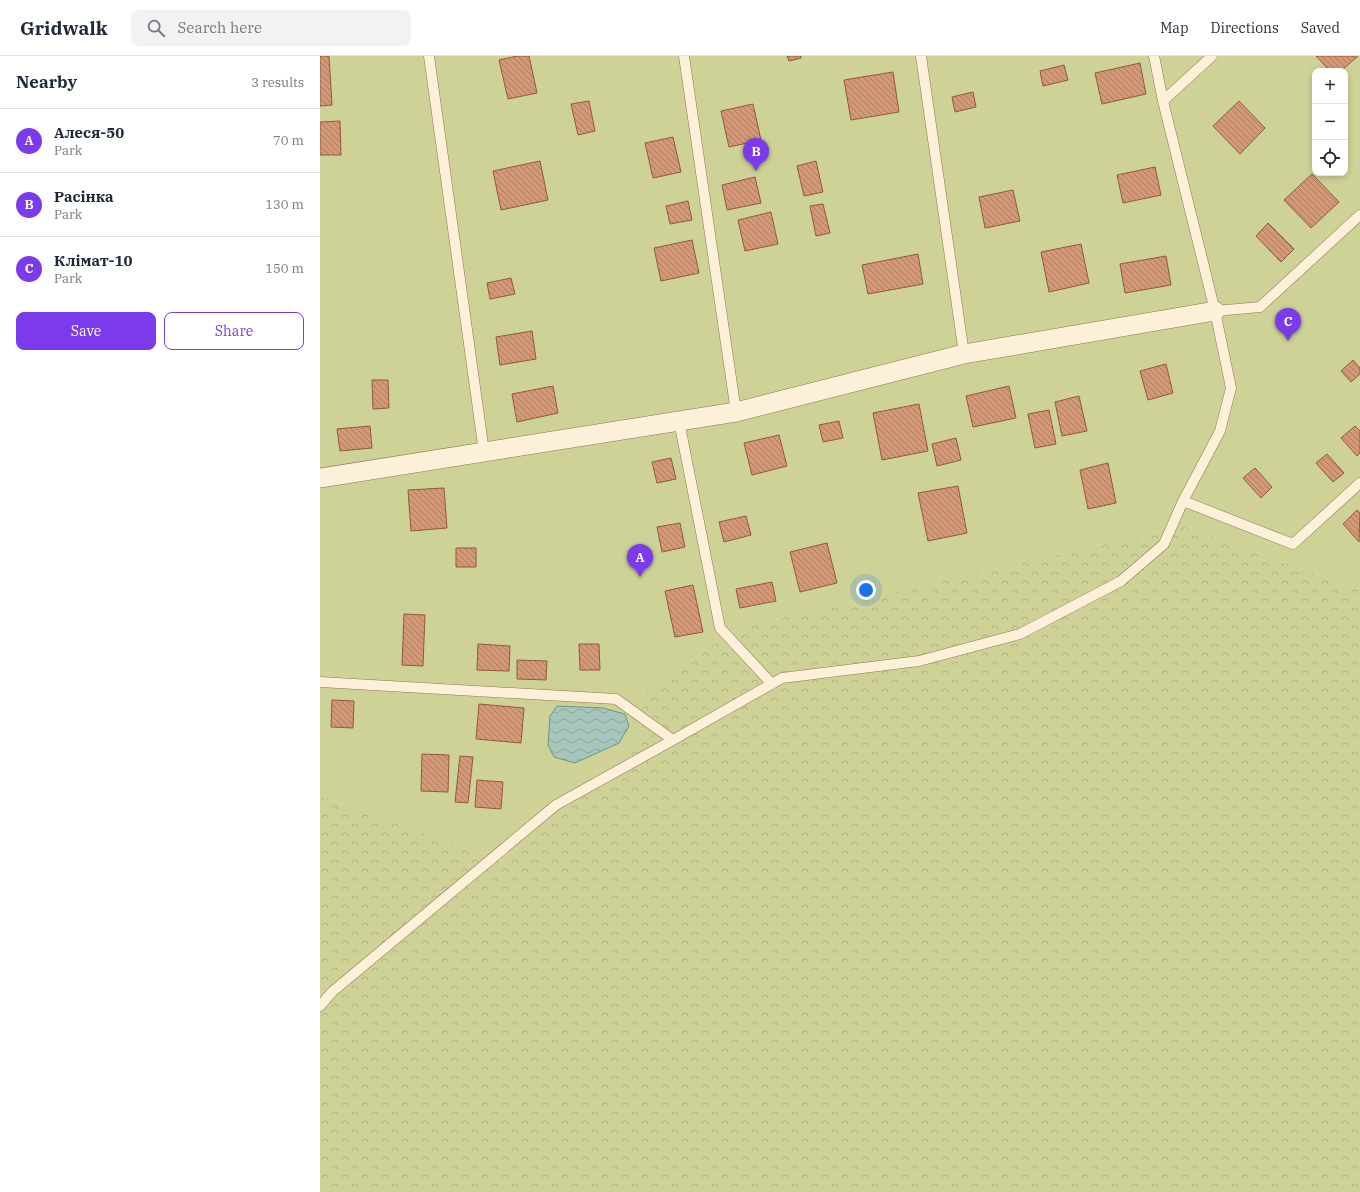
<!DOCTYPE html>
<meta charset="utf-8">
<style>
:root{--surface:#fff;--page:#f2f2f3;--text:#1f2937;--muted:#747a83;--line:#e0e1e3;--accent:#7c3aed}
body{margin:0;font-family:"IBM Plex Serif",serif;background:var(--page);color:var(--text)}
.controls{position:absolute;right:12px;top:12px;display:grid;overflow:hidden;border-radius:8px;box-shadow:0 2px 6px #0003}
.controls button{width:36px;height:36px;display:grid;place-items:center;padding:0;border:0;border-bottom:1px solid var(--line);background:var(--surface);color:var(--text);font:20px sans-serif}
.you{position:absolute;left:546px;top:534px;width:14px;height:14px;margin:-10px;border:3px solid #fff;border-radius:50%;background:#1a73e8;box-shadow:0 0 0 6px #1a73e833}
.badge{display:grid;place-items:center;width:26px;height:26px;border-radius:50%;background:var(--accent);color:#fff;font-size:13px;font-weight:700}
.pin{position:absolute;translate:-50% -33px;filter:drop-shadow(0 1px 2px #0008)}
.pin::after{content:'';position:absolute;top:21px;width:14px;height:12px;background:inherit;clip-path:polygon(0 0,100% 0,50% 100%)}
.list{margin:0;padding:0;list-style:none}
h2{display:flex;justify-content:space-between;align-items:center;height:52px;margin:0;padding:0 16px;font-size:17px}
h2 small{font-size:13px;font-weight:400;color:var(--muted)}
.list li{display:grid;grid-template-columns:26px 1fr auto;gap:12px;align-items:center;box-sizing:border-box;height:64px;padding:0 16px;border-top:1px solid var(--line)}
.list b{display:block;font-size:15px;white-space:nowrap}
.list p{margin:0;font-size:13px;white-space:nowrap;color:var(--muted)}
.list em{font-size:13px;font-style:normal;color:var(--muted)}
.actions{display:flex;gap:8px;padding:12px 16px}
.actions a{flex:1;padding:9px 0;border:1px solid var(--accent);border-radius:8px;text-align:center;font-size:14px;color:var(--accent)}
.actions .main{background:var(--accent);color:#fff}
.icon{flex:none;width:22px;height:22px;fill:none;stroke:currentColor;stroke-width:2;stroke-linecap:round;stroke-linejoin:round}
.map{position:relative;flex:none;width:1040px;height:1136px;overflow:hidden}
header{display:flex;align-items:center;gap:24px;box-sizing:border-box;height:56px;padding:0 20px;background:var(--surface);border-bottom:1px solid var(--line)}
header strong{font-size:19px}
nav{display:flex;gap:22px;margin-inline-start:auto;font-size:14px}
.search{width:280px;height:36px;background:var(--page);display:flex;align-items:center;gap:10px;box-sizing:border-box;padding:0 14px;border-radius:8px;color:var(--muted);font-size:15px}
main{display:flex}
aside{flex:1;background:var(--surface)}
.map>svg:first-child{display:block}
</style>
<header>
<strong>Gridwalk</strong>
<div class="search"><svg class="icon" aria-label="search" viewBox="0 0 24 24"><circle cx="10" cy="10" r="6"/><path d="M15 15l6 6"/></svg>Search here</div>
<nav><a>Map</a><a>Directions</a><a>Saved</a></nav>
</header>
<main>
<aside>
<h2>Nearby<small>3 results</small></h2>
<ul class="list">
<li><span class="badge">A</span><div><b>Алеся-50</b><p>Park</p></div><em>70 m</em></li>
<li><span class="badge">B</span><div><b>Расінка</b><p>Park</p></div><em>130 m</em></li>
<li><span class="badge">C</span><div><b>Клімат-10</b><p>Park</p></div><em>150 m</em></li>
</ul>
<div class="actions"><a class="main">Save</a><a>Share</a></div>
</aside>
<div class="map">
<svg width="1040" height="1136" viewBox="0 0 1040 1136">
<defs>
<pattern id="forest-crowns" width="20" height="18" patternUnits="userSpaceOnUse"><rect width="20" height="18" fill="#ced297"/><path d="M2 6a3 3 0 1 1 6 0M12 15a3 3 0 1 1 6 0" fill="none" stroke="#b2b482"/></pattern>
<pattern id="water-waves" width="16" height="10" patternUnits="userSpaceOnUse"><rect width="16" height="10" fill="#a6c5bb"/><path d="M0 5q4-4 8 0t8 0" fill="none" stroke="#90a9a0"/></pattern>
<pattern id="building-back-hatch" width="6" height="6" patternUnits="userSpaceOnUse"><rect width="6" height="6" fill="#d49877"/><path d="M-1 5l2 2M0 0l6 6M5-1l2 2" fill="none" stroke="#ad7c61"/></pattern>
</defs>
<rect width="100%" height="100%" fill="#f2e2c4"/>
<path fill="url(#forest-crowns)" d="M 863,470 L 1040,534 L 1040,1136 L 0,1136 L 0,740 L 181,805 L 321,677 L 323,637 L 417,572 Z"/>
<path fill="#ced297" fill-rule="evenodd" d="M 0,0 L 1040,0 L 1040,534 L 863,470 L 417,572 L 323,637 L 321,677 L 181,805 L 0,740 ZM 995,15 L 1025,15 L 1025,117 L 995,117 Z"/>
<path fill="url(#water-waves)" stroke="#6c9588" d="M 237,650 L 283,652 L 305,658 L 309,670 L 299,687 L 255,707 L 234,701 L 228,689 L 230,660 Z"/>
<path fill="url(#building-back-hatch)" stroke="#91593c" d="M 0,0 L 9,0 L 12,49 L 0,50 Z
M 197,0 L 209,0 L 217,37 L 188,43 L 179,4 Z
M 467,0 L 481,0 L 481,2 L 469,5 Z
M 996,0 L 1038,0 L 1021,15 L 1010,15 Z
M 820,7 L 826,38 L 782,48 L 775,17 Z
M 744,9 L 748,24 L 723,30 L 720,15 Z
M 573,16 L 579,56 L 531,64 L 524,24 Z
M 653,36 L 656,51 L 635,56 L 632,41 Z
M 269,45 L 275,75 L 258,79 L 251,48 Z
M 919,45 L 945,72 L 920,98 L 893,70 Z
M 433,48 L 441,84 L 409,91 L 401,55 Z
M 20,65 L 21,99 L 0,99 L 0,66 Z
M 353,81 L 361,116 L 333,122 L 325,87 Z
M 220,105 L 228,144 L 181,154 L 173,115 Z
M 496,105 L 503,136 L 484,140 L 477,110 Z
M 835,111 L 841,139 L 803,147 L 797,119 Z
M 992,118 L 1019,146 L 991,172 L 964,144 Z
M 435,121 L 441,147 L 407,154 L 402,129 Z
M 693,134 L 700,165 L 665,172 L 659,141 Z
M 368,145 L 372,164 L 350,168 L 346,150 Z
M 503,148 L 510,177 L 496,180 L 490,150 Z
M 451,156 L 458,188 L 425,195 L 418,164 Z
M 948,167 L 974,193 L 961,206 L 936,180 Z
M 372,184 L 379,217 L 341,225 L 334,192 Z
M 761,188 L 769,227 L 729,236 L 721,196 Z
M 598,198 L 603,228 L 548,238 L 542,209 Z
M 846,200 L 851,229 L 805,237 L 800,208 Z
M 191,222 L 195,238 L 170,243 L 167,227 Z
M 212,275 L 216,303 L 180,309 L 176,281 Z
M 1033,304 L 1040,312 L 1040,318 L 1031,326 L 1021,315 Z
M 846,308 L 853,337 L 828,344 L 820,315 Z
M 52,324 L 68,324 L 69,352 L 53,353 Z
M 233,330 L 238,357 L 197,366 L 192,338 Z
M 689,330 L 696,362 L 653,371 L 646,340 Z
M 759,340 L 767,375 L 742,380 L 735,346 Z
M 599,348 L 608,395 L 562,404 L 553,357 Z
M 729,354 L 736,388 L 715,392 L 708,358 Z
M 519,365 L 523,382 L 503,386 L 499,369 Z
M 50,370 L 52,392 L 20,395 L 17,373 Z
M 1035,370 L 1040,375 L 1040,397 L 1037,400 L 1021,382 Z
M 459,379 L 467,410 L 432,419 L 424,387 Z
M 636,382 L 641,404 L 617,410 L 612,388 Z
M 1007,398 L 1024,417 L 1013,426 L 996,407 Z
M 351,402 L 356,423 L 337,427 L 332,406 Z
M 788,407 L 796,447 L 768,453 L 760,414 Z
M 935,412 L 952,431 L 941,442 L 923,422 Z
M 638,430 L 647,477 L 608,485 L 598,437 Z
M 124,432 L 127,472 L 91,475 L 88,434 Z
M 1037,454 L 1040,457 L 1039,486 L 1023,468 Z
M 426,460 L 431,479 L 404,486 L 399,466 Z
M 360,467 L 365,491 L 342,496 L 337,471 Z
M 507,487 L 517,527 L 480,536 L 470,496 Z
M 136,492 L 156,492 L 156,511 L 136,511 Z
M 452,526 L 456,545 L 420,552 L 416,533 Z
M 373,529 L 383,576 L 355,581 L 345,535 Z
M 84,558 L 105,559 L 103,610 L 82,609 Z
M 158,588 L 190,590 L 189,615 L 157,614 Z
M 259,588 L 279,588 L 280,614 L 260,614 Z
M 197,604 L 227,605 L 226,624 L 197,623 Z
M 12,644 L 34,645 L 33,672 L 11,671 Z
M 159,648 L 204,652 L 201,687 L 156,683 Z
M 102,698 L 129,699 L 128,736 L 101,735 Z
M 140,700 L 153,701 L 148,747 L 135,746 Z
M 157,724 L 183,726 L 181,753 L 155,751 Z"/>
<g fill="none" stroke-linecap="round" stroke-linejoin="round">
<defs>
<path id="service" d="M 109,0 L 164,396
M 364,0 L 416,356
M 601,0 L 644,298
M 843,45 L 892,0
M 895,255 L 940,251 L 1040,159
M 359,365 L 400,572 L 452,628
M 863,445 L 973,488 L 1040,427
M 0,626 L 296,643 L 353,684
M 0,950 L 12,936 L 236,749 L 353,684 L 462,622 L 599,605 L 700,578 L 801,525 L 844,488 L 863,445 L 900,375 L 911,332 L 895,255 L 843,45 L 834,0"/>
<path id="minor" d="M 0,422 L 416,356 L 644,298 L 895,255"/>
</defs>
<use href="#service" stroke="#8f7358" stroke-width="11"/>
<use href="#minor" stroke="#8f7358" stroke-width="20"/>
<use href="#service" stroke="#fcf0d9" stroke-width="10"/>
<use href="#minor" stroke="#fcf0d9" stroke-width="19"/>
</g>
</svg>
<div class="controls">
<button>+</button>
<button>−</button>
<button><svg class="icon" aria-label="locate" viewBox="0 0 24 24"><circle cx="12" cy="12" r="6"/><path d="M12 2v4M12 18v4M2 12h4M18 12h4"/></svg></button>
</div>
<div class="you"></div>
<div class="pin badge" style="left:320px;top:521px">A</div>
<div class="pin badge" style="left:436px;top:115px">B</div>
<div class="pin badge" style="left:968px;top:285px">C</div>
</div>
</main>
